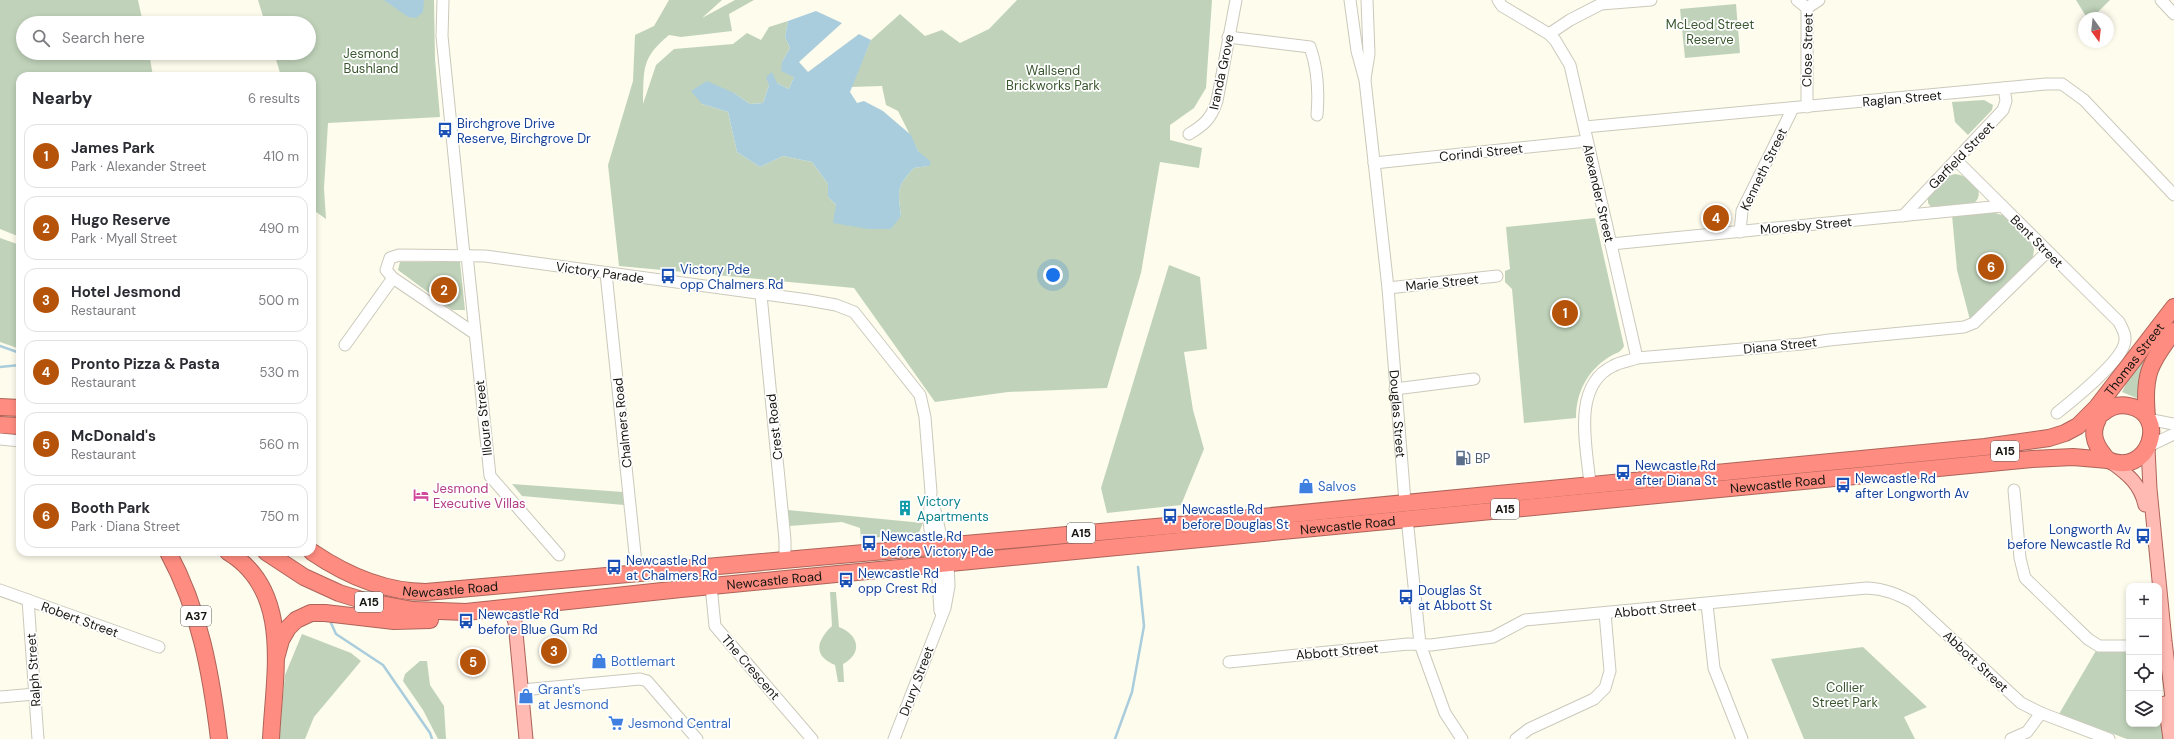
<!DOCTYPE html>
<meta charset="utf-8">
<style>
:root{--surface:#fff;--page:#f2f2f3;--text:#2b2b33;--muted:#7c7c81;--line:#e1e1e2;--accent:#b45309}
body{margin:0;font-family:"DM Sans",sans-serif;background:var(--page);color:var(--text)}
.controls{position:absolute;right:12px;bottom:12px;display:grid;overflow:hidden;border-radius:8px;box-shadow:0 2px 6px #0003}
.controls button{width:36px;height:36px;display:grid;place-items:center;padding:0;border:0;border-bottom:1px solid var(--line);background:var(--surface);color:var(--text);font:20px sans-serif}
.compass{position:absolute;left:2078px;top:12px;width:36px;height:36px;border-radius:50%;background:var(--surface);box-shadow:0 2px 6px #0003;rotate:165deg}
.you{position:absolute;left:1053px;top:275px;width:14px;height:14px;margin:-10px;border:3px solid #fff;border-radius:50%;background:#1a73e8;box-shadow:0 0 0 6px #1a73e833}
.badge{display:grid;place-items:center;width:26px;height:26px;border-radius:50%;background:var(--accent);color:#fff;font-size:13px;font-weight:700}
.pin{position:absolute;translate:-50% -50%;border:2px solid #fff;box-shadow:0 1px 4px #0006}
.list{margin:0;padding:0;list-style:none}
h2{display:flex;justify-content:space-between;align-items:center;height:52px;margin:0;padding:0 16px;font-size:17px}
h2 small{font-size:13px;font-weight:400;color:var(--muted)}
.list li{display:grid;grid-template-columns:26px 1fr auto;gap:12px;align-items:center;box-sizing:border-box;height:64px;margin:0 8px 8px;padding:0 8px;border:1px solid var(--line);border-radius:12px}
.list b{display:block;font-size:15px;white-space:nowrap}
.list p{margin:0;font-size:13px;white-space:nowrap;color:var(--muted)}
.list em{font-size:13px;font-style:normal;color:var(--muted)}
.icon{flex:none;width:22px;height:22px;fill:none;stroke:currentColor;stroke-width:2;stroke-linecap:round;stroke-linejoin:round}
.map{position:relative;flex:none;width:2174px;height:739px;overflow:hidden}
.search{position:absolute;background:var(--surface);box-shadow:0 2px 6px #0003;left:16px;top:16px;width:300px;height:44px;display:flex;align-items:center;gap:10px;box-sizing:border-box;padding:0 14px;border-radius:22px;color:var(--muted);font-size:15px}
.panel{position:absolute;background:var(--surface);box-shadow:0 2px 6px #0003;left:16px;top:72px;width:300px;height:484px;border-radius:12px}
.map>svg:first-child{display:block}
</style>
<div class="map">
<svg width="2174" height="739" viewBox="0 0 2174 739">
<rect width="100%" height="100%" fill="#fefced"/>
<path fill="#c0d3ba" d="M 0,0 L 138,0 L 143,23 L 23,23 L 23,53 L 149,53 L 153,76 L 20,76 L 20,237 L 0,229 Z
M 258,0 L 434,0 L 435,59 L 440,117 L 328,123 L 324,188 L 326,219 L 312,209 L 312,76 L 281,76 L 274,53 L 309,53 L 309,23 L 265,23 Z
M 669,0 L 722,0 L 702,18 L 735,0 L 754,0 L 729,14 L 732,31 L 681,37 L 669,35 C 641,58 644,69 643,104 L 656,65 L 674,49 L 733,44 L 747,33 L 761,40 L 769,27 L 788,21 L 785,37 L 790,48 L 782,62 L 794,77 L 789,89 L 777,83 L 769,85 L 763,103 L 750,104 L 734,93 L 702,104 L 728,112 L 737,152 L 760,167 L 783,156 L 812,162 L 828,184 L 828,197 L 836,205 L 901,216 C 898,190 896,187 914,168 L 928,166 L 918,151 L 898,111 L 886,105 L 882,86 L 851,87 L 871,40 L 900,14 L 925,36 L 942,30 L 960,43 L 989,29 L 1017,0 L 1212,0 L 1206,88 L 1194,108 L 1170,125 L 1170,140 L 1202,148 L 1199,168 L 1160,162 L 1141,273 L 1107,388 L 1008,392 L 935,402 L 854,288 L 619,266 L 608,165 L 633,81 L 635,35 L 654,26 Z
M 2076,0 L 2110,0 L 2092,18 L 2087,18 Z
M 1736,4 L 1740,53 L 1685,58 L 1680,9 Z
M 1984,100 L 1993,105 L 1992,110 L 1968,135 L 1955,122 L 1952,102 Z
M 1955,174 C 1968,175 1988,191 1974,203 L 1931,207 L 1928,203 L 1928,197 L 1948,176 Z
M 1988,211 L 2006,216 L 2031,241 L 2034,249 L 2033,257 L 2028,264 L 1970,320 L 1957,270 L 1952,215 Z
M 1595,218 L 1624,346 C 1621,353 1615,353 1609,357 C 1587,371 1576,393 1576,418 L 1524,423 L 1512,289 L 1505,282 L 1505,271 L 1510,269 L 1506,227 Z
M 0,238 L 20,245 L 20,349 L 0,342 Z
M 400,262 L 460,262 L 465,310 L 452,310 L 398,270 Z
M 1169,265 L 1200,277 L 1207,349 L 1184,352 L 1193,410 L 1204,449 L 1181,505 L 1107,513 L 1101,488 Z
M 2174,316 L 2174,322 L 2159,342 L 2139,399 L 2122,392 L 2131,374 Z
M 512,484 L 623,492 L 624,505 L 522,496 Z
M 788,510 L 923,523 L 918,535 L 867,538 L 861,540 L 860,528 L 842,522 L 789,526 Z
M 830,592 L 836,592 L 839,627 C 859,635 863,653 843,664 L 844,682 L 838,682 L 835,665 C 813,656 816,641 832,626 Z
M 302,634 L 351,653 L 361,661 L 314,717 L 305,739 L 279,739 L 285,675 Z
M 1863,647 L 1927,707 L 1904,717 L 1915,739 L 1804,739 L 1771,659 Z
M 2097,649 L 2129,650 L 2129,724 L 2159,724 L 2159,674 L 2166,739 L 2127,739 L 2059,714 Z
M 420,661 L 427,661 L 430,685 L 444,706 L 446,739 L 438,739 L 423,710 L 403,681 L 405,674 Z"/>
<path fill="#a9cddc" d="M 384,0 L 424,0 L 423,12 L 416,18 L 408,17 Z
M 816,11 L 842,23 L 799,62 L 808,72 L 859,34 L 871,40 L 850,92 L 857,103 L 864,101 L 883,111 L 911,135 L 918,151 L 931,162 L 929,166 L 914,168 C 896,187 898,190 901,216 L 891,229 L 868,229 L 833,223 L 836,205 L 828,197 L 828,184 L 812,162 L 783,156 L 760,167 L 737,152 L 728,112 L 702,104 L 691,91 L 707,81 L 734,93 L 750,104 L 763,103 L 769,85 L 766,77 L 772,72 L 777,83 L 789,89 L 794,77 L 781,71 L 782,62 L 790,48 L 785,37 L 788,21 Z"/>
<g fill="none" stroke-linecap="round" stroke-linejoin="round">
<path stroke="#a9cddc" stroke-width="2.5" d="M 0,346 L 20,353
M 0,367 L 20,365
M 331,623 L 336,634 L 383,665 L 430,733 L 432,739
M 1115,739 L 1132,692 L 1144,626 L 1138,567"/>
<defs>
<g id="minor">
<path d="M 443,0 L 442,36 L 464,255"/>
<path id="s1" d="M 1350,0 L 1357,51 L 1365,80 L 1388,288 L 1405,502"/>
<path d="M 1498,0 L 1502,6 L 1549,34 L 1555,40 L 1570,65 L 1637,358"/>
<path d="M 1797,0 L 1807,8"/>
<path d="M 2161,0 L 2174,14"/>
<path d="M 1549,34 L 1570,20 L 1601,4 L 1651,0"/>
<path d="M 1228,37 L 1310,47 C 1318,69 1319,91 1317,115"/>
<path d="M 1365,79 L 1369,54 L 1367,0"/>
<path d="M 1807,107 L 1807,8 L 1819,0"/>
<path d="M 1585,127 L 2046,84 L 2062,84 L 2084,100 L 2174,195"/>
<path d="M 1189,134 C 1204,125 1211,119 1217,101 L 1236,0"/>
<path d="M 1956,160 L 2119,322 C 2123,330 2127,336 2124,345 C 2118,364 2073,400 2057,413"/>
<path d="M 1374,163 L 1587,141"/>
<path d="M 1903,216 L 2003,110 L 2006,101 L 2004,88"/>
<path d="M 1740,232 L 1742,211 L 1793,108"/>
<path d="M 1611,244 L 2002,206"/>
<path d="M 467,255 L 490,476 L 559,555"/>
<path d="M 606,273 L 637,573"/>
<path d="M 393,278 L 474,333"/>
<path d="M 1388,288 L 1497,276"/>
<path d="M 761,295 L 785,540 L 785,559"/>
<path d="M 345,345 L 393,278 L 386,270 L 390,258 L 399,255 L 485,256 L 808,300 L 836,305 L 854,312 L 920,395 L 925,417 L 931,492 L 929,521 L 932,546"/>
<path d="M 1395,389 L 1474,379"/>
<path d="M 2147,419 L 2174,424"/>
<path d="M 0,439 L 20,441"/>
<path d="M 2149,446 L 2174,434"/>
<path d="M 1590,484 C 1587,448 1571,386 1613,366 C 1620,362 1629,361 1637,358 L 1802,344 L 1829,340 L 1964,327 L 1974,323 L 2047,252"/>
<path d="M 2014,490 L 2020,558 L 2025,578 L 2088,639 L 2099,646 L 2129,646"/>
<path d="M 933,502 L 943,545"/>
<path d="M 1407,518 L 1420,644 L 1445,713 L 1462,739"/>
<path d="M 937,565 L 940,611"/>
<path d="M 711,586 L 715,626 L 812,739"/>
<path d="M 0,590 L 159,647"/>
<path d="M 28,600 L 38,739"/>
<path d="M 1707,604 L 1714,668 L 1742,739"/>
<path d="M 1229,662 L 1408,644 L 1431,645 L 1493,637 L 1525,620 L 1867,588 C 1885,589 1897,594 1912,602 L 2021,703 L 2041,713 L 2109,739"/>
<path d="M 522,690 L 640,679 L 647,681 L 697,739"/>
<path d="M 0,697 L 35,694"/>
<path d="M 894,739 L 945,608 L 949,586 L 948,563"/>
<path d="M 1516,739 L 1529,729 L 1594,699 L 1605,688 L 1610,671 L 1605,613"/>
<path d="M 2011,739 L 2027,732 L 2041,713"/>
</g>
<path id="major" d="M 2148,448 L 2150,489 L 2165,641 L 2174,714
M 2111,462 C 2127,474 2140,483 2145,505
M 510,608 L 515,622 L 526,739
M 2165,703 L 2170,739"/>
<g id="highway">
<path d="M 0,407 L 20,408"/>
<path d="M 2147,417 C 2143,375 2149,364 2174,331"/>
<path d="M 2098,419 C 2089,435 2097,448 2108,460 C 2149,478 2170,414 2129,406 C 2119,404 2110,407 2103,413"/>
<path d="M 0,425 L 20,426"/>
<path d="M 168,552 C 200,611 211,673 219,739"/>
<path d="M 228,552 C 293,591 274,675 271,739"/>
<path id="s2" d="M 266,552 L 304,577 L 339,593 L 365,601 L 413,610 L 466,612 L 681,589 L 2032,459 L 2073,457 L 2108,460"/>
<path id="s3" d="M 312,552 C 346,575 383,592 426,592 L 1189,524 L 1985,447 L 2049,438 L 2065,433 L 2078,426 L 2097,407 L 2174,307"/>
<path d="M 276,658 L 281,640 L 288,628 L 296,620 L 311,613 L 325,613 L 394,621 L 430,620"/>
</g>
</defs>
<use href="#minor" stroke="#cbc9bb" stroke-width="13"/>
<use href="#major" stroke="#ae6359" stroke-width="15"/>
<use href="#highway" stroke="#ae6359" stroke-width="18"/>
<use href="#minor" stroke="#fff" stroke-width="11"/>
<use href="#major" stroke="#ffbab3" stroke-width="13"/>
<use href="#highway" stroke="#ff8c80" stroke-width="16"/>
</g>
<defs>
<symbol id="bus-bare" viewBox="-9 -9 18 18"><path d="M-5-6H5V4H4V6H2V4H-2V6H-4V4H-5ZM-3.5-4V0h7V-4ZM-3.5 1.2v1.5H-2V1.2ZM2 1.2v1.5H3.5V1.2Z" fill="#1a4fb4" stroke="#fff" stroke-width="2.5" paint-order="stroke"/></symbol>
<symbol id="fuel-bare" viewBox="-9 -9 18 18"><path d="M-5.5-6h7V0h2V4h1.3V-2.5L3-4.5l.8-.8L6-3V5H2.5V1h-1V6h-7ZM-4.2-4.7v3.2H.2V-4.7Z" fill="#5c6f8a" stroke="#fff" stroke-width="2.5" paint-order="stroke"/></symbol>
<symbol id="shop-bare" viewBox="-9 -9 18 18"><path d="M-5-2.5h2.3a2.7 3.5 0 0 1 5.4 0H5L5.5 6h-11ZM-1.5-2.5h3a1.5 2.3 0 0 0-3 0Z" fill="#3f7fe0" stroke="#fff" stroke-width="2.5" paint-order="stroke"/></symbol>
<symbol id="hotel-bare" viewBox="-9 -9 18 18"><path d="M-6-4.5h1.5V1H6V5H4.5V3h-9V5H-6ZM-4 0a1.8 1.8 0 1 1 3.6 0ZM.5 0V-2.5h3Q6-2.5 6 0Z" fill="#d1479c" stroke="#fff" stroke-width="2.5" paint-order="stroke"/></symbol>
<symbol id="building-bare" viewBox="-9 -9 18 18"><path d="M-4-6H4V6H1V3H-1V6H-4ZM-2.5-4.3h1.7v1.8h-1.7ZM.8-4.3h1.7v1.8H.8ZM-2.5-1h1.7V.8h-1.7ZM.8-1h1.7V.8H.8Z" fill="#0f9aa8" stroke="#fff" stroke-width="2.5" paint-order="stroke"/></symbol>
<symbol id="supermarket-bare" viewBox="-9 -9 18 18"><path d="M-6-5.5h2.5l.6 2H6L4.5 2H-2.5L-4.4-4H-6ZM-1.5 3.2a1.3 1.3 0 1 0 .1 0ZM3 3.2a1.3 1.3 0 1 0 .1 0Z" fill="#3f7fe0" stroke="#fff" stroke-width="2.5" paint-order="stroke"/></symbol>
</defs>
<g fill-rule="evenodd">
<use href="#bus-bare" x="434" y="119" width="22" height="22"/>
<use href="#bus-bare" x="657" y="265" width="22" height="22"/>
<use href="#fuel-bare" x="1452" y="447" width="22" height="22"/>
<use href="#bus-bare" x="1612" y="461" width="22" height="22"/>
<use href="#bus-bare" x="1832" y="474" width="22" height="22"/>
<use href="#shop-bare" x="1295" y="475" width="22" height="22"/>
<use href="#hotel-bare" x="410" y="484" width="22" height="22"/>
<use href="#building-bare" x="894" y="497" width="22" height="22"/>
<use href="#bus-bare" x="1159" y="505" width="22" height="22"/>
<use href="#bus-bare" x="2132" y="525" width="22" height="22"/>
<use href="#bus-bare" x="858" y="532" width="22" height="22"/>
<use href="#bus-bare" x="603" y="556" width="22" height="22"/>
<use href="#bus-bare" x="835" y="569" width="22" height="22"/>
<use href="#bus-bare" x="1395" y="586" width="22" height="22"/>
<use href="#bus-bare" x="455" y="610" width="22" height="22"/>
<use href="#shop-bare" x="588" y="650" width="22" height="22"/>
<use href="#shop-bare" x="515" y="685" width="22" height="22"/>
<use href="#supermarket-bare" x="605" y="712" width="22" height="22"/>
</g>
<g text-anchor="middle" stroke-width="3.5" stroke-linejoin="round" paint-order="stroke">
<g fill="#fff" stroke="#5d5c58" stroke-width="1">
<rect x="1991" y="441" width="28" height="20" rx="3"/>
<rect x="1491" y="499" width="28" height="20" rx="3"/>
<rect x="1067" y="523" width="28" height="20" rx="3"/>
<rect x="355" y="592" width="28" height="20" rx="3"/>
<rect x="181" y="606" width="30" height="20" rx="3"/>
</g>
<g font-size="12" font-weight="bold" fill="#171611">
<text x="2005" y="455">A15</text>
<text x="1505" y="513">A15</text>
<text x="1081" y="537">A15</text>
<text x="369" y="606">A15</text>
<text x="196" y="620">A37</text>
</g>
<g font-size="13" fill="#3a572f" stroke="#fff">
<text x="1710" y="29">McLeod Street<tspan x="1710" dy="15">Reserve</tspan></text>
<text x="371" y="58">Jesmond<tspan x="371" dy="15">Bushland</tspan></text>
<text x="1053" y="75">Wallsend<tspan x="1053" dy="15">Brickworks Park</tspan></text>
<text x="1845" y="692">Collier<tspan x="1845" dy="15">Street Park</tspan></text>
</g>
<g font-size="13" fill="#171611" stroke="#fff">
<text transform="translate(1807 50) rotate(-89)" y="5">Close Street</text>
<text transform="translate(1221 72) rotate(-78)" y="5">Iranda Grove</text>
<text transform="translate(1902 98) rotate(-5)" y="5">Raglan Street</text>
<text transform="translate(1481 152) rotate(-6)" y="5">Corindi Street</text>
<text transform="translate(1961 155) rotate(-46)" y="5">Garfield Street</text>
<text transform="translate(1763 169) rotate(-64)" y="5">Kenneth Street</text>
<text transform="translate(1599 193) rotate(77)" y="5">Alexander Street</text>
<text transform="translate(1806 225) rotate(-5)" y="5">Moresby Street</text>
<text transform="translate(2037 241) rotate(45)" y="5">Bent Street</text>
<text transform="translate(600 272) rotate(8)" y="5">Victory Parade</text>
<text transform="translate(1442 282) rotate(-6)" y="5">Marie Street</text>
<text transform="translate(1780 345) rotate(-6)" y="5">Diana Street</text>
<text dy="5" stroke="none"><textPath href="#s3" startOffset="1872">Thomas Street</textPath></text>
<text dy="5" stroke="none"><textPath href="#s1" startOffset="417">Douglas Street</textPath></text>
<text transform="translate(483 418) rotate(-96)" y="5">Illoura Street</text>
<text transform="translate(622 423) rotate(-96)" y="5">Chalmers Road</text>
<text transform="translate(774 427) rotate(-96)" y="5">Crest Road</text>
<text dy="5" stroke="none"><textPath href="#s2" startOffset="1531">Newcastle Road</textPath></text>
<text dy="5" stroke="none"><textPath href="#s2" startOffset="1099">Newcastle Road</textPath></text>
<text dy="5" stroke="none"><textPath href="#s2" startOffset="523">Newcastle Road</textPath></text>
<text dy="5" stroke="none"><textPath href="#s3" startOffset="147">Newcastle Road</textPath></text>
<text transform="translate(1655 609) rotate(-5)" y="5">Abbott Street</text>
<text transform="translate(80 619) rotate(20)" y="5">Robert Street</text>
<text transform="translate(1337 651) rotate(-5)" y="5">Abbott Street</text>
<text transform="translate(1976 661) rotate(43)" y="5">Abbott Street</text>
<text transform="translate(751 667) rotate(49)" y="5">The Crescent</text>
<text transform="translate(33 670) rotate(-94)" y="5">Ralph Street</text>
<text transform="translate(916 681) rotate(-69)" y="5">Drury Street</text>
</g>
<g font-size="13" fill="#164399" stroke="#fff" text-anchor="start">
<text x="457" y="128">Birchgrove Drive<tspan x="457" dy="15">Reserve, Birchgrove Dr</tspan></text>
<text x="680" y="274">Victory Pde<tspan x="680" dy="15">opp Chalmers Rd</tspan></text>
<text x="1635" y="470">Newcastle Rd<tspan x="1635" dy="15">after Diana St</tspan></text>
<text x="1855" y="483">Newcastle Rd<tspan x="1855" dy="15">after Longworth Av</tspan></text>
<text x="1182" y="514">Newcastle Rd<tspan x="1182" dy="15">before Douglas St</tspan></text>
<text x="2131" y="534" text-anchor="end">Longworth Av<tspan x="2131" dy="15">before Newcastle Rd</tspan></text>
<text x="881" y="541">Newcastle Rd<tspan x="881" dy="15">before Victory Pde</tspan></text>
<text x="626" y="565">Newcastle Rd<tspan x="626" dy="15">at Chalmers Rd</tspan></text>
<text x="858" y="578">Newcastle Rd<tspan x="858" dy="15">opp Crest Rd</tspan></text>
<text x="1418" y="595">Douglas St<tspan x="1418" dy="15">at Abbott St</tspan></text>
<text x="478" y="619">Newcastle Rd<tspan x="478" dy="15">before Blue Gum Rd</tspan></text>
</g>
<g font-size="13" fill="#4e5e75" stroke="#fff" text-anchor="start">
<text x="1475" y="463">BP</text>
</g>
<g font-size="13" fill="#366cbe" stroke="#fff" text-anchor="start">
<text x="1318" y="491">Salvos</text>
<text x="611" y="666">Bottlemart</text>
<text x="538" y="694">Grant's<tspan x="538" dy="15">at Jesmond</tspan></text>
<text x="628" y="728">Jesmond Central</text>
</g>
<g font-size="13" fill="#b23c85" stroke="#fff" text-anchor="start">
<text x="433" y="493">Jesmond<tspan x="433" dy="15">Executive Villas</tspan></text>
</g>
<g font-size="13" fill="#0d838f" stroke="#fff" text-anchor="start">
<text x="917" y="506">Victory<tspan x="917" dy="15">Apartments</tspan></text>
</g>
</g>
</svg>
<div class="controls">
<button>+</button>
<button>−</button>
<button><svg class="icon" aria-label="locate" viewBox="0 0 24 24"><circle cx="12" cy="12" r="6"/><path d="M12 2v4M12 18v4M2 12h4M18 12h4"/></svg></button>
<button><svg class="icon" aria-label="layers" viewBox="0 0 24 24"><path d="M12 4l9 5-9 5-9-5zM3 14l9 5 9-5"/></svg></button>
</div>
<svg class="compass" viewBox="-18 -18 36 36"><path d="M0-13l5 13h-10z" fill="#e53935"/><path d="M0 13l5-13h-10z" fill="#7c7c81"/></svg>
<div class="you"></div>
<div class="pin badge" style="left:1565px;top:313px">1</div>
<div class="pin badge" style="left:444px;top:290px">2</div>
<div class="pin badge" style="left:554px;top:651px">3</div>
<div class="pin badge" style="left:1716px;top:218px">4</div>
<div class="pin badge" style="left:473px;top:662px">5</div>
<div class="pin badge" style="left:1991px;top:267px">6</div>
<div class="search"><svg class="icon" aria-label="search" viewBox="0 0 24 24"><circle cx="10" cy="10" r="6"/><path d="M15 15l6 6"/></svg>Search here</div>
<section class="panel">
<h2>Nearby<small>6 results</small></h2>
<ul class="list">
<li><span class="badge">1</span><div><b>James Park</b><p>Park · Alexander Street</p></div><em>410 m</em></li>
<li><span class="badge">2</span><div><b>Hugo Reserve</b><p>Park · Myall Street</p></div><em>490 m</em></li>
<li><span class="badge">3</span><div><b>Hotel Jesmond</b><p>Restaurant</p></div><em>500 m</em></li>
<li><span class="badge">4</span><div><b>Pronto Pizza &amp; Pasta</b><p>Restaurant</p></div><em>530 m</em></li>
<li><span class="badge">5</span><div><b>McDonald's</b><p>Restaurant</p></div><em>560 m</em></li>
<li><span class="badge">6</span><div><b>Booth Park</b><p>Park · Diana Street</p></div><em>750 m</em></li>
</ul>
</section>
</div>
